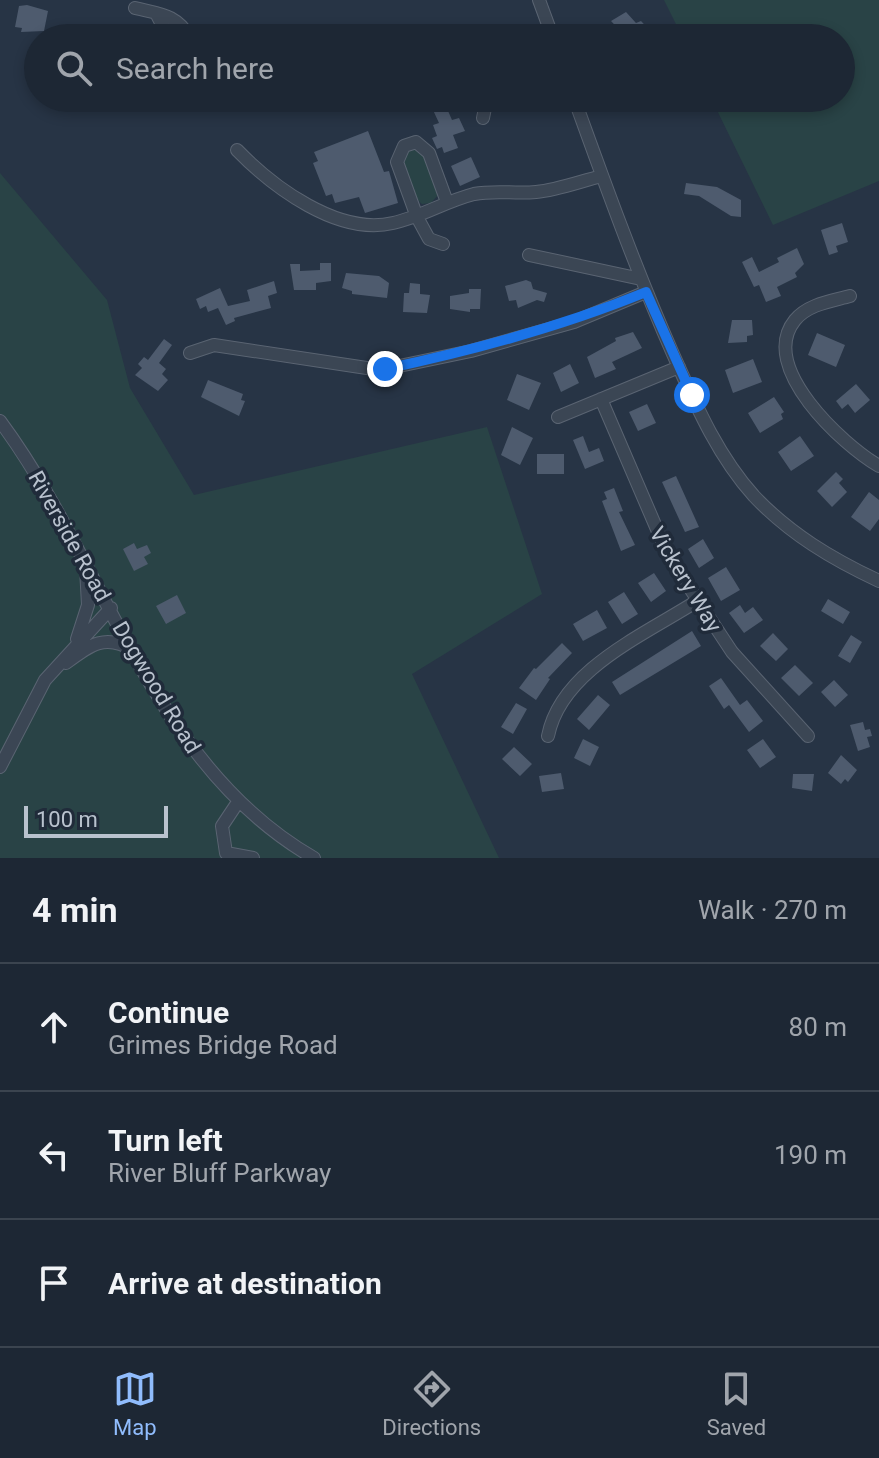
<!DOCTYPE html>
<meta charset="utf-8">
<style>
:root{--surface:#1d2734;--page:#2a3340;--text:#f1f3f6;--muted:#a0a5ac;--line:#3b444f;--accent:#90bcfc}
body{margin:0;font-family:Roboto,sans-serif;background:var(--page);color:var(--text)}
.scale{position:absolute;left:24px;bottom:20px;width:144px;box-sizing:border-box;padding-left:8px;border:4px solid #b9c2ce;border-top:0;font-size:22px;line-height:28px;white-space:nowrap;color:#b9c2ce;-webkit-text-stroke:6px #202b3a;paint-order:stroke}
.stop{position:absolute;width:24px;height:24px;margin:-18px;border:6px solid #1a73e8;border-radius:50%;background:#fff}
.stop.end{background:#1a73e8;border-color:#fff;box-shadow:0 2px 8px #0008}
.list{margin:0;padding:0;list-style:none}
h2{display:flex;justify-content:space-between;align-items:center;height:104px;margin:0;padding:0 32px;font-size:34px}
h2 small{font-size:26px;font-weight:400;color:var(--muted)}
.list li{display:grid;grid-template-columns:52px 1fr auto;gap:24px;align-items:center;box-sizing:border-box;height:128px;padding:0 32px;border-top:2px solid var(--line)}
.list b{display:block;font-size:30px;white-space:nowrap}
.list p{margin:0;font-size:26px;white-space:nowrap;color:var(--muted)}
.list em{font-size:26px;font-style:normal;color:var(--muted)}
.icon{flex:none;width:44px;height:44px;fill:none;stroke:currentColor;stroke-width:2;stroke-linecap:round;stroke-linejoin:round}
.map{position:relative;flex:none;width:879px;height:858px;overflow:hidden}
.search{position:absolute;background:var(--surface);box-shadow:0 4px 12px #0003;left:24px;right:24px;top:24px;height:88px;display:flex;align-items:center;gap:20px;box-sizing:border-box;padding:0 28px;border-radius:44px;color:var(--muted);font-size:30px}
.sheet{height:488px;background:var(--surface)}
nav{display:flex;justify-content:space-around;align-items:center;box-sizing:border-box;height:112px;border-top:2px solid var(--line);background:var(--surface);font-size:22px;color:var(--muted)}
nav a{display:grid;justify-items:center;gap:4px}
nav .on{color:var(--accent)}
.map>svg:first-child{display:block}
</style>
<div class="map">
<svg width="879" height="858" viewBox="0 0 879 858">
<rect width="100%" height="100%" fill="#273445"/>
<path fill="#294346" d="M 664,0 L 879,0 L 879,181 L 773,225 L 711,98 L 841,98 L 841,38 L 683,38 Z
M 415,149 L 424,154 L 438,195 L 431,203 L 422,204 C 411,194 399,166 406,153 Z
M 0,173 L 107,300 L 130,388 L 194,495 L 487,427 L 542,594 L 412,674 L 499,858 L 0,858 Z"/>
<path fill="#4e5b6e" d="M 27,5 L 48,11 L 44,31 L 21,32 L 22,28 L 15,27 L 19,6 Z
M 626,12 L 636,23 L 641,21 L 657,38 L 627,38 L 611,21 Z
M 445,104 L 452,120 L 459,118 L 465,131 L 453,135 L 458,148 L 444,153 L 442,147 L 437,149 L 432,138 L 437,136 L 433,125 L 439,123 L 433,110 Z
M 368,131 L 384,172 L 389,171 L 398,203 L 365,213 L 359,197 L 335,203 L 332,194 L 326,196 L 313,163 L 318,161 L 314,152 Z
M 471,157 L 480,177 L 460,186 L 451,166 Z
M 686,183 L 717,187 L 741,200 L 741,217 L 731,216 L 699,196 L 684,194 Z
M 842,223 L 848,242 L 836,246 L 838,252 L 829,255 L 821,230 Z
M 797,248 L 804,264 L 795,273 L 797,277 L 777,287 L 781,296 L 766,302 L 759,285 L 754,287 L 742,262 L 752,257 L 759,272 L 779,262 L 777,258 Z
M 320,263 L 331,263 L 331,281 L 316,283 L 316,290 L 294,290 L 290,264 L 300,264 L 300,271 L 320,270 Z
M 346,273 L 379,276 L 389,283 L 387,298 L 352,294 L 352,291 L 342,288 Z
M 526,280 L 531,282 L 533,289 L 547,293 L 544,302 L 537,300 L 518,308 L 516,300 L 509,301 L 505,286 Z
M 274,281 L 277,293 L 268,296 L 271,308 L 234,318 L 235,321 L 226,325 L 218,308 L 208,312 L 206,306 L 200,309 L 196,299 L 220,288 L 228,306 L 250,301 L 247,290 Z
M 410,283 L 420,284 L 420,294 L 430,295 L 427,313 L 403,312 L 404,293 L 409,293 Z
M 469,289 L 481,289 L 480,309 L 470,309 L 470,312 L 450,309 L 450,296 L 469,293 Z
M 732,320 L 752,320 L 753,335 L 747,336 L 747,342 L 728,343 Z
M 633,332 L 642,348 L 612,362 L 616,369 L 595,378 L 587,357 L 616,341 L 615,338 Z
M 817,333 L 845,345 L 836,367 L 808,355 Z
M 164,339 L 172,345 L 159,363 L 166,369 L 162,374 L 168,380 L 158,391 L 135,375 L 142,368 L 138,364 L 144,357 L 148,360 Z
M 753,359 L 762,382 L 733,393 L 725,370 Z
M 570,364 L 579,383 L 561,392 L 553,373 Z
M 517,374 L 541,383 L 529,410 L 507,400 Z
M 208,380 L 243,394 L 241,400 L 245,401 L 239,416 L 201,397 Z
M 856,384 L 870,400 L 855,413 L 848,404 L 842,409 L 836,401 Z
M 774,397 L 784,412 L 781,414 L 783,419 L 760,433 L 748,413 Z
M 647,404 L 656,423 L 638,431 L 629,412 Z
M 512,427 L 533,438 L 520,465 L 501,455 Z
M 583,436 L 589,452 L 599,448 L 604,461 L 585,469 L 573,440 Z
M 800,436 L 814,456 L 791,471 L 778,452 Z
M 537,454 L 564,454 L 564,474 L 537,474 Z
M 836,472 L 843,479 L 839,483 L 847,492 L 832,507 L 817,491 Z
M 676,476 L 699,527 L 685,532 L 662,482 Z
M 614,488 L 623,511 L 619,512 L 635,545 L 621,551 L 602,501 L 607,499 L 604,492 Z
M 869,492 L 879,500 L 879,519 L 870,531 L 851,517 Z
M 703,539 L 714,558 L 699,568 L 688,549 Z
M 134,543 L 137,549 L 147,545 L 151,553 L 144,557 L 148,564 L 134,571 L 123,549 Z
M 726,567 L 740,590 L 721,601 L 708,578 Z
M 654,573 L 666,591 L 651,602 L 638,583 Z
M 624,592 L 638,614 L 622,624 L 608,602 Z
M 177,595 L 186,613 L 166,624 L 156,606 Z
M 828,599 L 850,612 L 843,624 L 821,611 Z
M 740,605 L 745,613 L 753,607 L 763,620 L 744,633 L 729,613 Z
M 597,610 L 607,628 L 583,641 L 573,624 Z
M 692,631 L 701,646 L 620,695 L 612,682 Z
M 773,633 L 788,649 L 776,661 L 760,646 Z
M 851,635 L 862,642 L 850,663 L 838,656 Z
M 562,643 L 572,653 L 548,678 L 550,679 L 536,700 L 519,688 L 534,668 L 536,669 Z
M 795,665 L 813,683 L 799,696 L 781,678 Z
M 721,678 L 740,705 L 747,700 L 763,721 L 749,732 L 729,705 L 724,709 L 709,686 Z
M 834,680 L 848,695 L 835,707 L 821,692 Z
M 598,695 L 610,705 L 589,730 L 577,719 Z
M 516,703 L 527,709 L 513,734 L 501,727 Z
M 863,722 L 865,730 L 870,729 L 872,736 L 867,737 L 870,747 L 858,751 L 850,725 Z
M 583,739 L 599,747 L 590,766 L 574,758 Z
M 763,739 L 776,757 L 760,768 L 747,750 Z
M 514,747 L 532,764 L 520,776 L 502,759 Z
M 841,755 L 857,770 L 848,782 L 845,779 L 841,784 L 828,773 Z
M 561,773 L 564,789 L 542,792 L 539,776 Z
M 793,774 L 814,774 L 812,791 L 792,788 Z"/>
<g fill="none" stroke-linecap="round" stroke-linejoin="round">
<defs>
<path id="minor" d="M 539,0 L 553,38
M 135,8 C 159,14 177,14 190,38
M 156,13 L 169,38
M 574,98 C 605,184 636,270 673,354 C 695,403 717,455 754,496 C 790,534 832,559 879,581
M 483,118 L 487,98
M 237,150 C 273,187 338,236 393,223 C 421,217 446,201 474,194 C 495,190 515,194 536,192 C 558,190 581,181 602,176
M 443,244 L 429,239 L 417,217 L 397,162 L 404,146 L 416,142 L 429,153 L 447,202
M 529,255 L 641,279
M 850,296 C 832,301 808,304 795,320 C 757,367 843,445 879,466
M 190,353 L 214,345 L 380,370 L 471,351 L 574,322 L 646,292
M 601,399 L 668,555 L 732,652 L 808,736
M 558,417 L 679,367
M 0,421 C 107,565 150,764 314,858
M 77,639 L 88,605 L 86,568
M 66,663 C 90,645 105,633 133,650
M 548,736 C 561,670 644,635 697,601
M 0,767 L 45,680 L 111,608
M 238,802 L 222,826 L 226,853 L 253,858"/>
</defs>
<use href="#minor" stroke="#5a6472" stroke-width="14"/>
<use href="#minor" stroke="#3b4654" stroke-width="12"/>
</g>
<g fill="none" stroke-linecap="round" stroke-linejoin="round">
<path stroke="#1a73e8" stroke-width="10" d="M 385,369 C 475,350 561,327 646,292 L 692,395"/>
</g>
<g text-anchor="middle" stroke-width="7" stroke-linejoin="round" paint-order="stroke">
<g font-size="22" fill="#b9c2ce" stroke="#202b3a">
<text transform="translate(70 536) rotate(61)" y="8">Riverside Road</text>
<text transform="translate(686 579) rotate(59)" y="8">Vickery Way</text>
<text transform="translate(157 687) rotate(59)" y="8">Dogwood Road</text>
</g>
</g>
</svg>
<div class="scale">100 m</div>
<div class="stop" style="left:692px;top:395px"></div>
<div class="stop end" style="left:385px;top:369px"></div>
<div class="search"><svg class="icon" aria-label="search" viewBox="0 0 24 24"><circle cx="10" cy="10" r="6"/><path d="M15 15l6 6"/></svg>Search here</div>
</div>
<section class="sheet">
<h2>4 min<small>Walk · 270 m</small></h2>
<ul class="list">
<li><svg class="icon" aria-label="ahead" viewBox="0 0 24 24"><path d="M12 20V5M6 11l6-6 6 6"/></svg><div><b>Continue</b><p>Grimes Bridge Road</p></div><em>80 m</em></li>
<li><svg class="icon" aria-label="left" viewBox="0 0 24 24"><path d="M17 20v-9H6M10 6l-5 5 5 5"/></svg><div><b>Turn left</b><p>River Bluff Parkway</p></div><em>190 m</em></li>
<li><svg class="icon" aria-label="arrive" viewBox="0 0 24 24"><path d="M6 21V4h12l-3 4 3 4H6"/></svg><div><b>Arrive at destination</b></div></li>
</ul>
</section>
<nav>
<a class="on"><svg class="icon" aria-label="map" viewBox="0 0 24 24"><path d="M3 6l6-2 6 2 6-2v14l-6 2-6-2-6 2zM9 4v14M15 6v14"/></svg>Map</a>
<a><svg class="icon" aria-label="directions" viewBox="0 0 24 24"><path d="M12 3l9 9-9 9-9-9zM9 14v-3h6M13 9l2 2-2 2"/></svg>Directions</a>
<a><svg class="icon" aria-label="saved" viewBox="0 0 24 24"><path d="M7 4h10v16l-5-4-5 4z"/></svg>Saved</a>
</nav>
